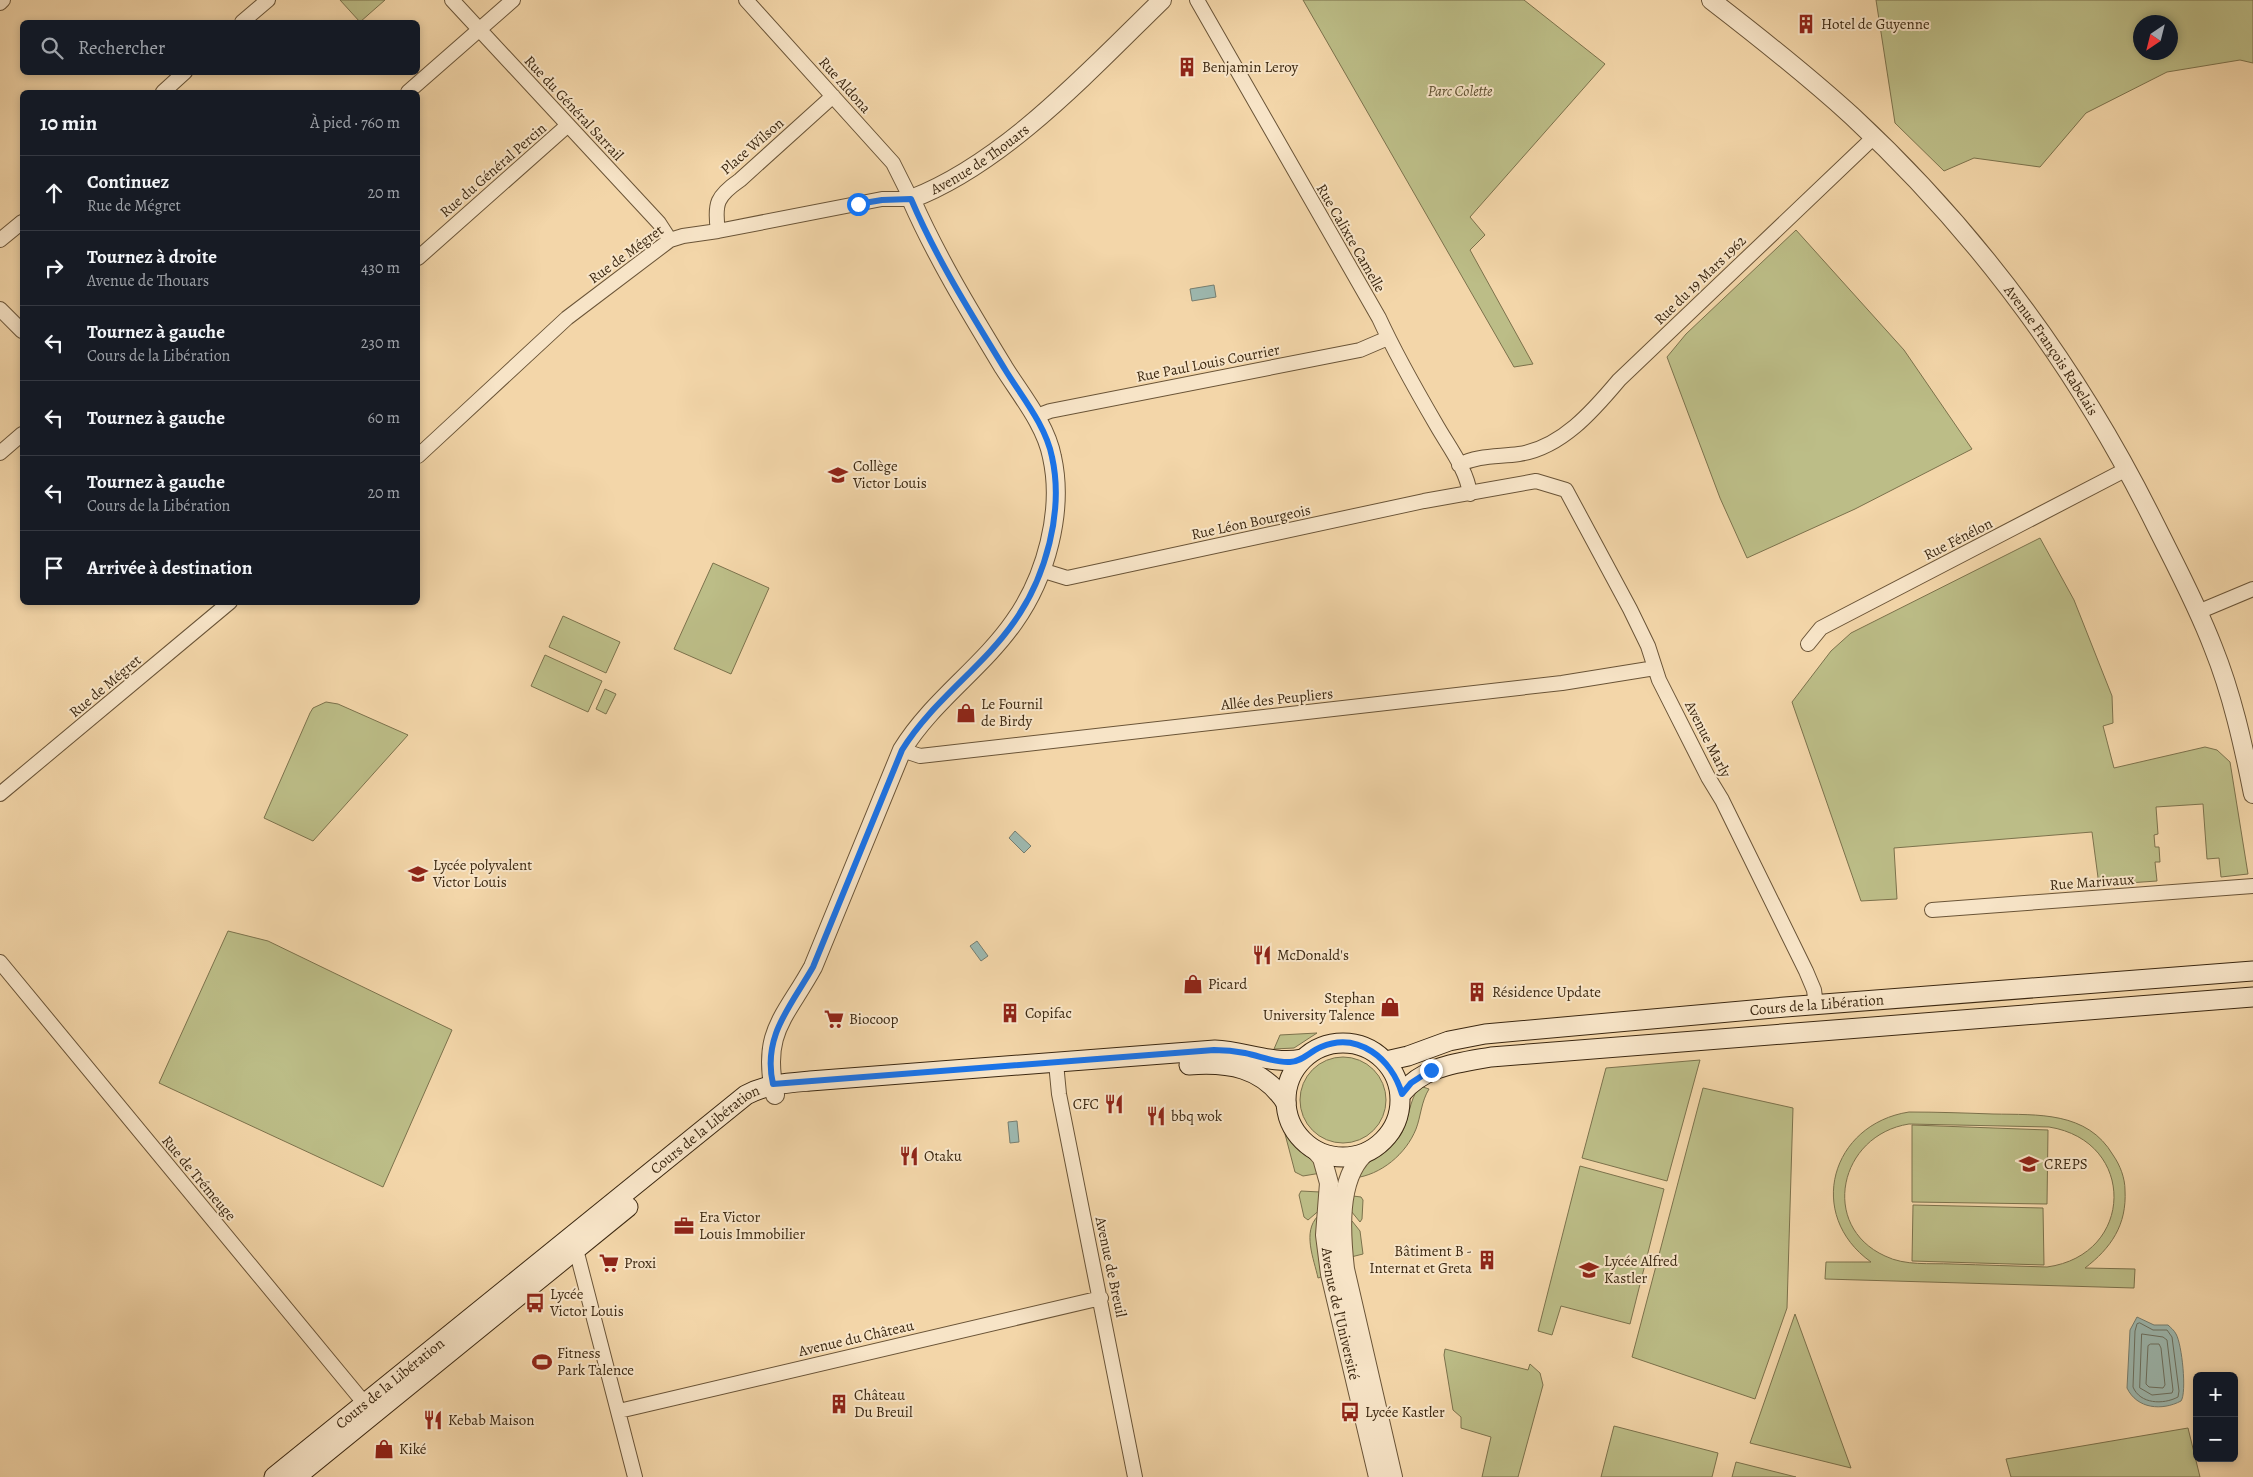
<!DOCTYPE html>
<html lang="fr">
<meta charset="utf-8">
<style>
:root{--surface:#171b24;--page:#242831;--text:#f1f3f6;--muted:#9ea1a6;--line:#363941}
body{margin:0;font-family:Alegreya,serif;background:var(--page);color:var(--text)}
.controls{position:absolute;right:15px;bottom:15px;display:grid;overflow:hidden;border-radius:8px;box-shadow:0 2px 8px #0003}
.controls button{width:45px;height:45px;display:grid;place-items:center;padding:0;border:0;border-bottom:1px solid var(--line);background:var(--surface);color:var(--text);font:25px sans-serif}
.compass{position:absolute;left:2133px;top:15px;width:45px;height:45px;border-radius:50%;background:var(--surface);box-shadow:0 2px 8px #0003;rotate:215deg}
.stop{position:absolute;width:15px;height:15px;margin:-11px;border:4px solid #1a73e8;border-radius:50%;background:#fff}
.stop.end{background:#1a73e8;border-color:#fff;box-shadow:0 1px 5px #0008}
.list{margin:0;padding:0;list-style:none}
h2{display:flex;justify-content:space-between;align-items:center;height:65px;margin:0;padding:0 20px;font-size:21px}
h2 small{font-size:16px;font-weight:400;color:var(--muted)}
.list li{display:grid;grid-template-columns:32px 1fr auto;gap:15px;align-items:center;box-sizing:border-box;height:75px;padding:0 20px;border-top:1px solid var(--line)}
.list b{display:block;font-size:19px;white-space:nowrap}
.list p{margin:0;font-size:16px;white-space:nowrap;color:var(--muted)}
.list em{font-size:16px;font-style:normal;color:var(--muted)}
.icon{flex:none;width:28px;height:28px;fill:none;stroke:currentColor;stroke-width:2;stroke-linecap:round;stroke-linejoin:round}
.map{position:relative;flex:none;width:2253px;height:1477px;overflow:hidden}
.search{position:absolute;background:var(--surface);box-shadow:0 2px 8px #0003;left:20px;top:20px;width:400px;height:55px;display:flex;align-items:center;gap:12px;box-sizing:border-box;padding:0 18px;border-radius:8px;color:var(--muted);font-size:19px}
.panel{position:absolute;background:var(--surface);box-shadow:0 2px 8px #0003;left:20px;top:90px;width:400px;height:515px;border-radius:8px}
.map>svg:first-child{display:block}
</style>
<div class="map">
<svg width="2253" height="1477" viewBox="0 0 2253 1477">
<rect width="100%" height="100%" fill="#f3d6a9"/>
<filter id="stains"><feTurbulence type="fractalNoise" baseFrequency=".004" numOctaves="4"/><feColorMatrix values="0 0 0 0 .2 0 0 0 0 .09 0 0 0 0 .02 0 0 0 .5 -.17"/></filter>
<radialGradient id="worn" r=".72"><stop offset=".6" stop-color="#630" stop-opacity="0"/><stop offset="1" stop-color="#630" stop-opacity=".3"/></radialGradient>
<path fill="#bcbd87" stroke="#7c724c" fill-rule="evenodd" d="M 340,0 L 385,0 L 360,22 Z
M 1303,0 L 1524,0 L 1605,64 L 1470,217 L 1485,235 L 1470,250 L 1533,364 L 1514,367 Z
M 1876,0 L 2253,0 L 2253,63 L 2240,60 L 2167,72 L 2086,113 L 2040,167 L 1974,158 L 1944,171 L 1895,123 ZM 2140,22 L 2170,22 L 2170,52 L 2140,52 Z
M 1796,230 L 1904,350 L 1972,449 L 1855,509 L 1747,558 L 1720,498 L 1667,357 L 1686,334 Z
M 2040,538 L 2074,600 L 2112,696 L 2113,723 L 2103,726 L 2114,768 L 2205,747 L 2217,750 L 2230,762 L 2248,874 L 2221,877 L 2219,858 L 2207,859 L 2203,804 L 2156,807 L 2158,834 L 2154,835 L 2155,847 L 2159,847 L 2160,862 L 2155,862 L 2157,881 L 2099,885 L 2092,832 L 1894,848 L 1897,899 L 1861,901 L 1792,702 L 1831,651 L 1851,633 Z
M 713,563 L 769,588 L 731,674 L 674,649 Z
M 563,616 L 620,642 L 606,673 L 549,647 Z
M 545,655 L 602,681 L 588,712 L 531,686 Z
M 605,689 L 616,694 L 606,714 L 596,709 Z
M 326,702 L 338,704 L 408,735 L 313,841 L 264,818 L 310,713 L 313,708 Z
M 228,931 L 268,941 L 452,1030 L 383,1187 L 159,1083 Z
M 1317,1033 L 1294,1048 L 1274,1049 L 1280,1035 Z
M1300 1100a43 43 0 1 1 86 0a43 43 0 1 1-86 0Z
M 1700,1060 L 1667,1181 L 1582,1158 L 1606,1068 Z
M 1420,1086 L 1429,1089 C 1421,1102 1421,1116 1416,1129 C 1406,1154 1381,1175 1354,1178 C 1358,1173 1362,1166 1367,1163 C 1379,1154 1391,1149 1400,1136 C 1410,1120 1408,1101 1420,1086 Z
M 1703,1088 L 1793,1108 L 1787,1308 L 1755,1399 L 1632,1357 Z
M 1909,1112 C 1937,1112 1965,1113 1993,1114 C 2038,1115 2087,1111 2113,1155 C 2120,1165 2125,1178 2125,1190 C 2127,1225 2111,1248 2085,1268 L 2135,1269 L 2134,1288 L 1825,1279 L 1826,1262 L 1871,1262 C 1805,1215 1831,1124 1909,1112 ZM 1909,1124 L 2049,1127 C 2137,1141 2135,1255 2047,1267 C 2015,1266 1983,1265 1952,1264 C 1930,1263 1905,1266 1885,1256 C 1819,1226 1839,1135 1909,1124 Z
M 1912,1125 L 2048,1130 L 2047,1204 L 1912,1202 Z
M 1285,1134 L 1288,1134 L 1297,1147 L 1312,1158 L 1321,1173 L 1303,1176 L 1295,1172 Z
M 1580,1166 L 1664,1189 L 1630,1324 L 1561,1306 L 1552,1335 L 1538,1331 Z
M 1301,1191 L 1320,1192 L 1322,1208 L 1308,1220 L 1304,1217 L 1299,1195 Z
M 1353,1196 L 1361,1197 L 1363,1200 L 1362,1219 L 1360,1222 L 1351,1211 Z
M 1913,1205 L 2043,1208 L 2044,1265 L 1912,1261 Z
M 1318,1216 L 1325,1276 L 1318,1278 C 1314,1259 1302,1232 1318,1216 Z
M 1350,1221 L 1352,1221 L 1360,1231 L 1363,1254 L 1351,1257 Z
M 1795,1314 L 1851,1468 L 1750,1443 Z
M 1445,1349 L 1528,1370 L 1530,1364 L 1540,1373 L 1543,1385 L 1518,1477 L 1482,1477 L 1491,1437 L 1461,1428 L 1461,1417 L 1453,1410 L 1444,1355 Z
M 1614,1426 L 1718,1453 L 1712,1477 L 1601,1477 Z
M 2188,1428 L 2200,1477 L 2011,1477 L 2006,1459 Z
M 1736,1462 L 1796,1477 L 1732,1477 Z"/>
<path fill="#9db8af" stroke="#767e70" d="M 1214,285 L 1216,297 L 1192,301 L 1190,289 Z
M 1015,831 L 1031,846 L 1024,853 L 1009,838 Z
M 977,941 L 988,956 L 981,961 L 970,946 Z
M 1017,1121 L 1019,1142 L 1010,1143 L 1008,1122 Z
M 2137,1317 L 2154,1325 L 2168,1325 C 2171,1328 2174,1330 2176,1334 C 2182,1344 2187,1393 2181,1401 C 2162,1411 2137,1409 2127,1388 L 2130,1330 Z"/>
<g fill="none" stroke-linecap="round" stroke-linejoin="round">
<path stroke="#6c7060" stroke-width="1" d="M 2140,1323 L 2153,1330 L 2167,1330 L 2172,1337 L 2179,1391 L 2178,1397 C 2163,1405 2140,1404 2133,1387 L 2135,1331 L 2137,1324 Z
M 2142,1334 L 2163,1337 L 2167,1340 L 2173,1390 L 2172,1393 L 2152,1395 L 2140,1388 Z
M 2151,1344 L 2159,1344 L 2161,1348 L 2165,1385 L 2163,1388 L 2149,1387 L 2146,1384 L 2148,1346 Z"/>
<defs>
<path id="minor" d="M 452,0 L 659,223 L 670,240
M 1197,0 L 1379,318 C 1396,355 1416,390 1437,426 C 1449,447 1467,470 1470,494
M 0,3 L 3,0
M 242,22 L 268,0
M 163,92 L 185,72
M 408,92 L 513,0
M 718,231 C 714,203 717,196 740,180 L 833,96
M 0,240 L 22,222
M 418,258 L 568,125
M 0,309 L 22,331
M 1034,417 L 1050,411 L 1360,350 L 1388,338
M 0,453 L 22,434
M 418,456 L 567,318 L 670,240 L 683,236 L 718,231 L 882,199 L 911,199 L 893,163 L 746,0
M 1459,465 C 1478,455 1498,457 1519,454 C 1561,448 1593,411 1619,380 L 1874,137
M 1041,570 L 1067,578 L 1424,501 L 1536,481 L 1566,490 L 1630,609 L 1648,646 L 1659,680 L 1708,777 L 1722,800 L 1806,971 L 1814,990 L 1816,1005
M 2198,612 L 2253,589
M 1808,644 L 1821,628 L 2127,469
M 902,750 L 920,756 L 1562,683 L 1655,668
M 0,794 L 230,602
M 1932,910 L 2253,886
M 0,962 L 370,1410
M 1056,1063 L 1059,1094 L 1135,1477
M 568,1244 L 578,1257 L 635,1477
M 619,1411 L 1101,1298"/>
<g id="tertiary">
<path id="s1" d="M 1711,0 C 1759,37 1807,75 1852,116 C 1978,233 2080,372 2156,526 C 2176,566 2197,605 2213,647 C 2232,694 2243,744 2253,794"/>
<path id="s2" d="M 775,1095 C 761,1032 785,1018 813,967 L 902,750 C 932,701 982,668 1014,622 C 1046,577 1064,511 1052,457 C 1046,425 1021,395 1004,368 C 970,312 937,258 911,199 C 1005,163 1090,70 1162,0"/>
<path id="s3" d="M 1315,1150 L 1322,1158 L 1329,1183 L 1325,1235 L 1330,1274 L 1378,1477"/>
<path d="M 1364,1154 C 1337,1180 1341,1234 1345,1269 L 1393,1477"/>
</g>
<g id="secondary">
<circle cx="1343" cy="1100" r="57"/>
<path id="s4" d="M 1386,1061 L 1408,1056 L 1449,1041 L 1485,1034 L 1785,1007 L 2253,971"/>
<path d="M 1189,1065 C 1228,1062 1263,1067 1286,1103"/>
<path d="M 1401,1094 C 1424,1066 1457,1063 1491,1057 L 2253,997"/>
<path id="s5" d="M 274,1477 L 746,1095 C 767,1084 787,1083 810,1081 L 1215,1050 C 1244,1051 1273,1065 1302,1059"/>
<path d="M 296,1477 L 628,1207"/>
</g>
</defs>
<use href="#minor" stroke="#6a5437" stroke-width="16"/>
<use href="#tertiary" stroke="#6a5437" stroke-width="20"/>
<use href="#secondary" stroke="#3c2811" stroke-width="21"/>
<use href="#minor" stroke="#f7e4c7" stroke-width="14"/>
<use href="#tertiary" stroke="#f7e4c7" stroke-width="18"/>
<use href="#secondary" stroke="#f7e4c7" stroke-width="19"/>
</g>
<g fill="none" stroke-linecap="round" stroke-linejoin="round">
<path stroke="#1a73e8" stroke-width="6" d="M 858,204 L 882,200 L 911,199 C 937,260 972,315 1006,371 C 1022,397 1046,426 1052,457 C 1064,511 1046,577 1014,622 C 982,668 932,701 902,750 L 813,967 C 791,1006 762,1036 773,1084 L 1214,1050 C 1225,1050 1235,1051 1245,1053 C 1260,1056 1275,1063 1290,1062 C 1303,1061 1309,1052 1321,1047 C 1358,1031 1392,1059 1402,1094 L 1411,1083 L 1431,1070"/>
</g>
<defs>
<symbol id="building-bare" viewBox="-9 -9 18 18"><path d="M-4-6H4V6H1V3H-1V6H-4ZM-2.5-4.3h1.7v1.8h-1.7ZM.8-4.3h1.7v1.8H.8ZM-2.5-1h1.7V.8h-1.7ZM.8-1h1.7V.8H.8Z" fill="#8f2418" stroke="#f7e4c7" stroke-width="2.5" paint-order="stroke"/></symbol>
<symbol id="school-bare" viewBox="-9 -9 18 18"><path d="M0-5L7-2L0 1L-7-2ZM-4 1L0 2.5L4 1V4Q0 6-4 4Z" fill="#8f2418" stroke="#f7e4c7" stroke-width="2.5" paint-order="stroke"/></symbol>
<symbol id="shop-bare" viewBox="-9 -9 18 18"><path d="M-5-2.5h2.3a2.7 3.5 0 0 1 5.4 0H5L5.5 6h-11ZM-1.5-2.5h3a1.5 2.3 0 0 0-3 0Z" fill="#8f2418" stroke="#f7e4c7" stroke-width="2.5" paint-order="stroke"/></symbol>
<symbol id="restaurant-bare" viewBox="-9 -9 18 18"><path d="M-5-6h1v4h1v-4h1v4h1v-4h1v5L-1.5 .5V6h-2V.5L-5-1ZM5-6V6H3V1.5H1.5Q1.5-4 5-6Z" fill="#8f2418" stroke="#f7e4c7" stroke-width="2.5" paint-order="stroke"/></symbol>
<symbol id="supermarket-bare" viewBox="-9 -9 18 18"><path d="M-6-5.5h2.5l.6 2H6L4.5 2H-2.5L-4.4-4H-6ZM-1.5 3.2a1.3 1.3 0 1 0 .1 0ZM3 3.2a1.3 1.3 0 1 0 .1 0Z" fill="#8f2418" stroke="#f7e4c7" stroke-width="2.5" paint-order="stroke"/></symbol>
<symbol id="university-bare" viewBox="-9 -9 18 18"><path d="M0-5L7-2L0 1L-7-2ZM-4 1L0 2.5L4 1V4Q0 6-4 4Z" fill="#8f2418" stroke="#f7e4c7" stroke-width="2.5" paint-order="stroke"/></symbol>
<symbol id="office-bare" viewBox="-9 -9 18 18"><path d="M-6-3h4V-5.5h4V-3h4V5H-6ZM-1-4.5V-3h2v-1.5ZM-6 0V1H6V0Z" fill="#8f2418" stroke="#f7e4c7" stroke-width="2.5" paint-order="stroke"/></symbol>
<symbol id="bus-bare" viewBox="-9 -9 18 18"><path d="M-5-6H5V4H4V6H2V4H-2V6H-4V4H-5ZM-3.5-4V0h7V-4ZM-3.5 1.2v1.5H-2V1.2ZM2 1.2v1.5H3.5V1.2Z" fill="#8f2418" stroke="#f7e4c7" stroke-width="2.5" paint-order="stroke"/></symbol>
<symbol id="stadium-bare" viewBox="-9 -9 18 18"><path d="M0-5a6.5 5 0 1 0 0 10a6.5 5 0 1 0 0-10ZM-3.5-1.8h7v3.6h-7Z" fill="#8f2418" stroke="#f7e4c7" stroke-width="2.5" paint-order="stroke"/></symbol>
</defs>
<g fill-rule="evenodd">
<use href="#building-bare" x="1792" y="10" width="28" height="28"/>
<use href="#building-bare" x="1173" y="53" width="28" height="28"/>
<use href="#school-bare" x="824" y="461" width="28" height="28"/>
<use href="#shop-bare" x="952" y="699" width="28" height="28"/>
<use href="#school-bare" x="404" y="860" width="28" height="28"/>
<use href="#restaurant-bare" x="1248" y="941" width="28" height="28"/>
<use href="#shop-bare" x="1179" y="970" width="28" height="28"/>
<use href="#building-bare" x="1463" y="978" width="28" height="28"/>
<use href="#shop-bare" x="1376" y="993" width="28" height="28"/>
<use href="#building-bare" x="996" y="999" width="28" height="28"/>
<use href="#supermarket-bare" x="820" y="1005" width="28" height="28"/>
<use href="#restaurant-bare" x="1100" y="1090" width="28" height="28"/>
<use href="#restaurant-bare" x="1142" y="1102" width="28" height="28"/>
<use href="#restaurant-bare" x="895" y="1142" width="28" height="28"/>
<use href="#university-bare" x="2015" y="1150" width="28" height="28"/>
<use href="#office-bare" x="670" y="1212" width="28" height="28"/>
<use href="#building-bare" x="1473" y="1246" width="28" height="28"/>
<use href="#supermarket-bare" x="595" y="1249" width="28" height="28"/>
<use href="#school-bare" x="1575" y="1256" width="28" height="28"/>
<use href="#bus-bare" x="521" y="1289" width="28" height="28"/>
<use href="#stadium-bare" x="528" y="1348" width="28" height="28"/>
<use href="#building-bare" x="825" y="1390" width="28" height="28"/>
<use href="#bus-bare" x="1336" y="1398" width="28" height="28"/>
<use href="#restaurant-bare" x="419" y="1406" width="28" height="28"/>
<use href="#shop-bare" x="370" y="1435" width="28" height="28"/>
</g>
<g text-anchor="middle" stroke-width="4" stroke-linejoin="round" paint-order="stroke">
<g font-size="15" fill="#3c2811" stroke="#f7e4c7" text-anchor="start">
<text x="1821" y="29">Hotel de Guyenne</text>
<text x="1202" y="72">Benjamin Leroy</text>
<text x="853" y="471">Collège<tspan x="853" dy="17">Victor Louis</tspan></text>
<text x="981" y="709">Le Fournil<tspan x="981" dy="17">de Birdy</tspan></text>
<text x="433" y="870">Lycée polyvalent<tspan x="433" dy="17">Victor Louis</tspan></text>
<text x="1277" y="960">McDonald's</text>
<text x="1208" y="989">Picard</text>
<text x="1492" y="997">Résidence Update</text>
<text x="1375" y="1003" text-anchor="end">Stephan<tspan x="1375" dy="17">University Talence</tspan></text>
<text x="1025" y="1018">Copifac</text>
<text x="849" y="1024">Biocoop</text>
<text x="1099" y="1109" text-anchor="end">CFC</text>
<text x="1171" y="1121">bbq wok</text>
<text x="924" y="1161">Otaku</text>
<text x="2044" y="1169">CREPS</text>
<text x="699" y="1222">Era Victor<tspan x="699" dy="17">Louis Immobilier</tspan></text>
<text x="1472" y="1256" text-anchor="end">Bâtiment B -<tspan x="1472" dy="17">Internat et Greta</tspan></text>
<text x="1604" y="1266">Lycée Alfred<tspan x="1604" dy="17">Kastler</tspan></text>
<text x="624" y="1268">Proxi</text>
<text x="550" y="1299">Lycée<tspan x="550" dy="17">Victor Louis</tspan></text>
<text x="557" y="1358">Fitness<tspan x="557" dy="17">Park Talence</tspan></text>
<text x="854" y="1400">Château<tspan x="854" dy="17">Du Breuil</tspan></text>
<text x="1365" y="1417">Lycée Kastler</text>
<text x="448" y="1425">Kebab Maison</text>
<text x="399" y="1454">Kiké</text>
</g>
<g font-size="15" fill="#3c2811" stroke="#f7e4c7">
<text transform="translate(845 85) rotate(48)" y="5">Rue Aldona</text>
<text transform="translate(574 108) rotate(47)" y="5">Rue du Général Sarrail</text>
<text transform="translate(752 146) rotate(-41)" y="5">Place Wilson</text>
<text dy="5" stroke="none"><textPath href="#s2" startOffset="1092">Avenue de Thouars</textPath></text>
<text transform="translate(493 170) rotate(-41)" y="5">Rue du Général Percin</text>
<text transform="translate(1351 238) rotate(60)" y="5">Rue Calixte Camelle</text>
<text transform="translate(626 254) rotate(-36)" y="5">Rue de Mégret</text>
<text transform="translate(1700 280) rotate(-44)" y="5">Rue du 19 Mars 1962</text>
<text dy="5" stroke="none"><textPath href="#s1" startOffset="491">Avenue François Rabelais</textPath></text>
<text transform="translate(1208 363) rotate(-11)" y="5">Rue Paul Louis Courrier</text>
<text transform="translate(1251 522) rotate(-12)" y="5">Rue Léon Bourgeois</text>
<text transform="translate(1958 539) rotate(-27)" y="5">Rue Fénélon</text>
<text transform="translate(105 686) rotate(-40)" y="5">Rue de Mégret</text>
<text transform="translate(1277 699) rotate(-6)" y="5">Allée des Peupliers</text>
<text transform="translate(1708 739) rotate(63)" y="5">Avenue Marly</text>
<text transform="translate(2092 882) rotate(-4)" y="5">Rue Marivaux</text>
<text dy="5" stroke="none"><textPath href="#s4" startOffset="436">Cours de la Libération</textPath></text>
<text dy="5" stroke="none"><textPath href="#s5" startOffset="554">Cours de la Libération</textPath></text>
<text transform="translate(199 1178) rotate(50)" y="5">Rue de Trémeuge</text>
<text transform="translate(1111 1267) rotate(78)" y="5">Avenue de Breuil</text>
<text dy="5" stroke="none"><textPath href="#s3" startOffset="169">Avenue de l'Université</textPath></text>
<text transform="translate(856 1338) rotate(-13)" y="5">Avenue du Château</text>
<text dy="5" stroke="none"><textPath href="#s5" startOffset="149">Cours de la Libération</textPath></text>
</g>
<g font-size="15" font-style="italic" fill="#5c4d2e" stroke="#f7e4c7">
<text x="1460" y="96">Parc Colette</text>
</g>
</g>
<rect width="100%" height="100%" filter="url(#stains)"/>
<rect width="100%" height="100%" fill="url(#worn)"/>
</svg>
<div class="controls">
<button>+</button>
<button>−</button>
</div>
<svg class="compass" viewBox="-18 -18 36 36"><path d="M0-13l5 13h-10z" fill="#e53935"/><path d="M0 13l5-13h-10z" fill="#9ea1a6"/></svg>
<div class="stop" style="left:858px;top:204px"></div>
<div class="stop end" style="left:1431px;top:1070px"></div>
<div class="search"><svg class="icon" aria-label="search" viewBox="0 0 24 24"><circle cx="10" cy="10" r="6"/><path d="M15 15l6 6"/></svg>Rechercher</div>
<section class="panel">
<h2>10 min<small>À pied · 760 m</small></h2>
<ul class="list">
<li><svg class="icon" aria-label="ahead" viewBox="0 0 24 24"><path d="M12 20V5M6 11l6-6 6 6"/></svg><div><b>Continuez</b><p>Rue de Mégret</p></div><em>20 m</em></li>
<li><svg class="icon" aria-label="right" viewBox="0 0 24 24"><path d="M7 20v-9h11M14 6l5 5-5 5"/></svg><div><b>Tournez à droite</b><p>Avenue de Thouars</p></div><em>430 m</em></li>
<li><svg class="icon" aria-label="left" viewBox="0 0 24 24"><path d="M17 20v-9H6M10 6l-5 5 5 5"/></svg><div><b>Tournez à gauche</b><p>Cours de la Libération</p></div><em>230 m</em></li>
<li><svg class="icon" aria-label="left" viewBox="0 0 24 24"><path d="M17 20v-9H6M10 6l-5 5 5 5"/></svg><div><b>Tournez à gauche</b></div><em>60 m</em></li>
<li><svg class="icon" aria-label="left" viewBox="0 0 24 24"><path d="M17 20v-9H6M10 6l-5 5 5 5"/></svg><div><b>Tournez à gauche</b><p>Cours de la Libération</p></div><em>20 m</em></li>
<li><svg class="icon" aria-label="arrive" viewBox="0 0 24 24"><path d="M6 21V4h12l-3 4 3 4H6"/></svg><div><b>Arrivée à destination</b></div></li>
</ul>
</section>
</div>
